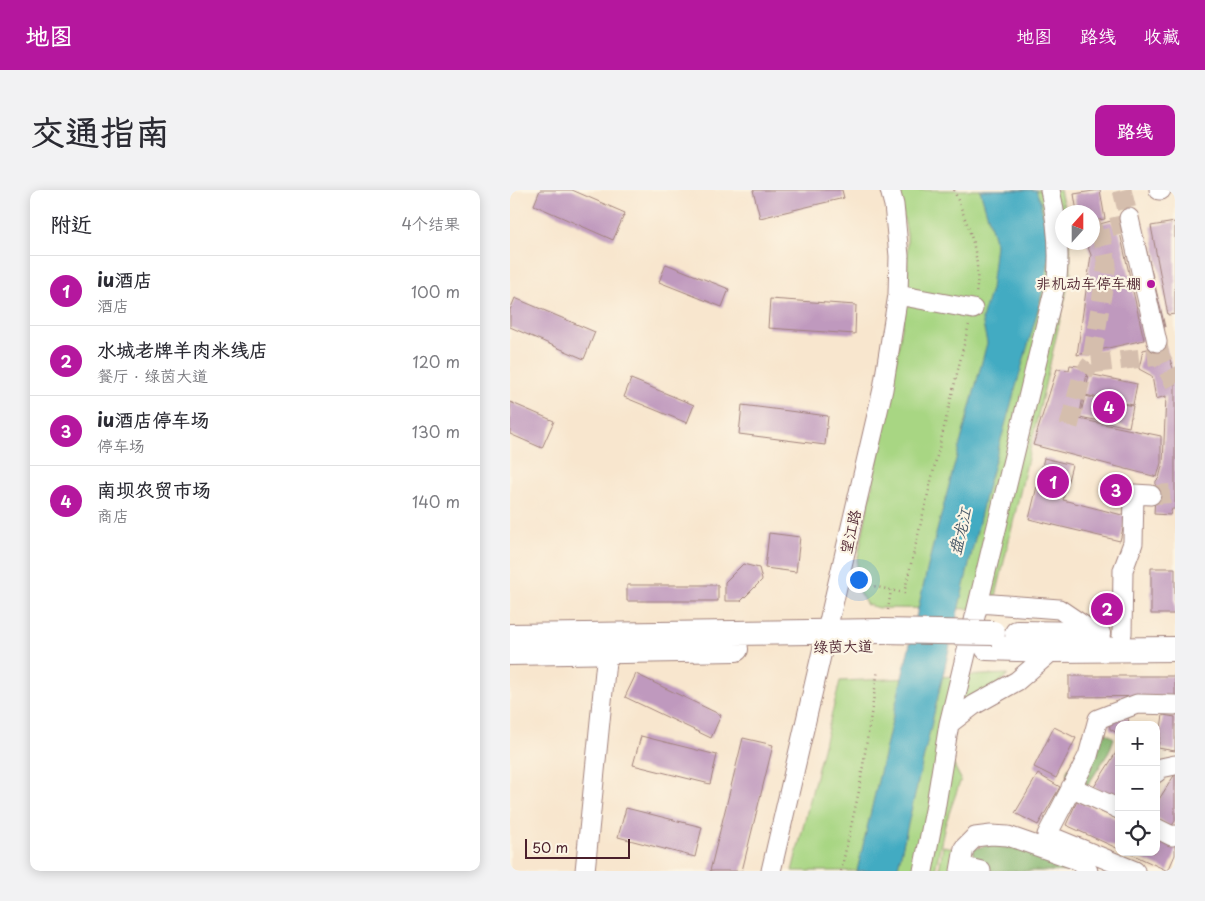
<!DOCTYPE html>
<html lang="zh">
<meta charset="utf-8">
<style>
:root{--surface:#fff;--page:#f2f2f3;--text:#2b2b33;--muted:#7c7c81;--line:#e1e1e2;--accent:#b5179e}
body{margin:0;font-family:"Playpen Sans","LXGW WenKai TC",sans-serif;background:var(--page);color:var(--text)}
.controls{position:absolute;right:15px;bottom:15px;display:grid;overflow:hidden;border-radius:10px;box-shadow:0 2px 12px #0003}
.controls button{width:45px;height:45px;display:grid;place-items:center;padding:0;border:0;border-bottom:1px solid var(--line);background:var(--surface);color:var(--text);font:25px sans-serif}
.compass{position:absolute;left:545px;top:15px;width:45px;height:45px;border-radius:50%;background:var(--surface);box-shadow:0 2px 12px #0003;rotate:21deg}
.scale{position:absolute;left:15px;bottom:12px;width:105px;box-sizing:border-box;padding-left:5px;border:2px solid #4a1f2b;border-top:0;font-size:14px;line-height:18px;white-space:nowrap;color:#4a1f2b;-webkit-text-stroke:4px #fcf5e5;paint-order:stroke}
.you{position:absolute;left:348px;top:389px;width:18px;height:18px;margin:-12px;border:4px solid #fff;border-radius:50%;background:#1a73e8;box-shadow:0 0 0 8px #1a73e833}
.badge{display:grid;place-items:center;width:32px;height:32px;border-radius:50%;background:var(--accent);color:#fff;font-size:16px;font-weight:700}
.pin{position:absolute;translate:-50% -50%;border:2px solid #fff;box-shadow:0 1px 5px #0006}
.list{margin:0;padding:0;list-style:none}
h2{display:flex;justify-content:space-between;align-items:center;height:65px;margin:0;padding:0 20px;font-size:21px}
h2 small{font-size:16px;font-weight:400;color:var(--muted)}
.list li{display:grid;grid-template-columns:32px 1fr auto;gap:15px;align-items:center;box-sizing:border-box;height:70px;padding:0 20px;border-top:1px solid var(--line)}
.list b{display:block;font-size:19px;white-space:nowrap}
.list p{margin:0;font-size:16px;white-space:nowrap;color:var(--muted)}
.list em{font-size:16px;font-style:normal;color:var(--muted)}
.icon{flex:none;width:28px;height:28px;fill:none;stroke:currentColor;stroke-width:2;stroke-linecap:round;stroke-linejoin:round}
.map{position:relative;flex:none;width:665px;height:681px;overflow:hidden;border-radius:10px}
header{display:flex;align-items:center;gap:30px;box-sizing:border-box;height:70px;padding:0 25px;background:var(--accent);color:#fff}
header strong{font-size:24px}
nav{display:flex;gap:28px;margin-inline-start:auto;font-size:18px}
.intro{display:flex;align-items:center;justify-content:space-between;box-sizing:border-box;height:120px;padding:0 30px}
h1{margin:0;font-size:35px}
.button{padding:12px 22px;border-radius:10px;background:var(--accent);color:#fff;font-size:18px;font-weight:700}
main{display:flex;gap:30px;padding:0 30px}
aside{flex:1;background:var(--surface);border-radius:10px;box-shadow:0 2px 12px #0003}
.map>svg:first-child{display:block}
</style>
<header>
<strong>地图</strong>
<nav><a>地图</a><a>路线</a><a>收藏</a></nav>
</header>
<div class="intro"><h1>交通指南</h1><a class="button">路线</a></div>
<main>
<aside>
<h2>附近<small>4个结果</small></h2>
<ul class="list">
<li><span class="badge">1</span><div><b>iu酒店</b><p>酒店</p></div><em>100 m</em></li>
<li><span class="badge">2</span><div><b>水城老牌羊肉米线店</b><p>餐厅 · 绿茵大道</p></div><em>120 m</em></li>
<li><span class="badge">3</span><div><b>iu酒店停车场</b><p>停车场</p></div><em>130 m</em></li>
<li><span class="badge">4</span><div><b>南坝农贸市场</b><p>商店</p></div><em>140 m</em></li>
</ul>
</aside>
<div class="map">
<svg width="665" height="681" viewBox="0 0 665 681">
<rect width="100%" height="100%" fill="#fcf5e5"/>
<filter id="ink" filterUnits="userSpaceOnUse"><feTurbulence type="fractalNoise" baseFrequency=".02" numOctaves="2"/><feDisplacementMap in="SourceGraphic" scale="10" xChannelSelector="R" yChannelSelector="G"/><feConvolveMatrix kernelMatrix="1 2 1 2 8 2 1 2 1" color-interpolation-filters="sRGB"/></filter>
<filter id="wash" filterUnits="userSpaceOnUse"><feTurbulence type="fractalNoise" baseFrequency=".0096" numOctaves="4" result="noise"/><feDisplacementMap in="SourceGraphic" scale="20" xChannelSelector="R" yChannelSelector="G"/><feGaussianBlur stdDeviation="1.12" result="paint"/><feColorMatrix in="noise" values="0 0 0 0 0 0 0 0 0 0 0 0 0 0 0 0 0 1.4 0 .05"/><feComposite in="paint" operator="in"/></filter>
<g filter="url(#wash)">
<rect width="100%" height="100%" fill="#f8e6ce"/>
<path fill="#a8d683" stroke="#797a57" d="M 388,0 L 550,0 L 555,22 L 552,22 L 552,52 L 560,53 L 561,83 L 483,419 L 370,418 L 357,415 L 347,399 L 347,372 L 382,196 L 398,101 L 397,44 Z
M 498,484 L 443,538 L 441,570 L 451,589 L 435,635 L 425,681 L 282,681 L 330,491 Z
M 433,656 L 444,658 L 441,681 L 429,681 Z"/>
<path fill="#86b771" stroke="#686b4e" d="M 592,540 L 604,548 L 599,562 L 576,598 L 601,613 L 609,608 L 609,627 L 557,590 L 557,581 Z
M 490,651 L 574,681 L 461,681 L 464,659 Z"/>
<path fill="#42abc2" stroke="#466576" d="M 470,0 L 526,0 L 530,11 L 540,58 L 538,75 L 529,116 L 476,302 L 387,681 L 347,681 L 421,363 L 477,153 L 472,129 L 481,99 L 486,54 Z"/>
<g id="blocks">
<path fill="#bf99be" d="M 30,0 L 62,0 L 115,23 L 103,50 L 24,15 Z
M 243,0 L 332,0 L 334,8 L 250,28 Z
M 590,0 L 595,29 L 582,31 L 582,22 L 567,22 L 564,4 Z
M 601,31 L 610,43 L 634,150 L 567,165 L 581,65 L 576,52 L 582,52 L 582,36 Z
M 665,32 L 665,124 L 658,125 L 641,36 Z
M 634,50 L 655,137 L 649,138 L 628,52 Z
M 156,74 L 219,99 L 212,117 L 149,92 Z
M 5,108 L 85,142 L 74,169 L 0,137 L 0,120 Z
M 260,109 L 346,115 L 345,144 L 258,138 Z
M 655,155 L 665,184 L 665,319 L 662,319 L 660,325 L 644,324 L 646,291 L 649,288 L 653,273 L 656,206 L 646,209 L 642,186 L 629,179 L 633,160 Z
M 579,172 L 569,229 L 651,246 L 651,273 L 647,287 L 523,255 L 547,179 L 559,180 L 560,175 L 568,176 Z
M 579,184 L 627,194 L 623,215 L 575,205 Z
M 121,189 L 184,215 L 177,233 L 114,207 Z
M 575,206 L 623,216 L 619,237 L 570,227 Z
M 0,212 L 44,231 L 32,258 L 0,244 Z
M 232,215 L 318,226 L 315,255 L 229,244 Z
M 534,268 L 562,275 L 553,310 L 616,326 L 610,351 L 519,329 Z
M 259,343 L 290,347 L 286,382 L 255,378 Z
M 233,374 L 249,378 L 252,390 L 231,411 L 215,411 L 215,392 Z
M 641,378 L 665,378 L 665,424 L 641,424 Z
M 117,395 L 208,395 L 208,411 L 117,411 Z
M 126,484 L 211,525 L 201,548 L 115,507 Z
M 559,486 L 665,486 L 665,506 L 559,507 Z
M 653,525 L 665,527 L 665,561 L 648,558 Z
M 618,527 L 619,535 L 609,535 L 609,544 L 600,539 L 599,530 Z
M 544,537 L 566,548 L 546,588 L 524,577 Z
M 131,546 L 207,565 L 200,594 L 123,575 Z
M 233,548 L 263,555 L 232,681 L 200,681 Z
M 609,558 L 609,602 L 604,609 L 584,597 Z
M 528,584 L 550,597 L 528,635 L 505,623 Z
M 665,584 L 665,631 L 661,637 L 646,627 L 646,614 Z
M 567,611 L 609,630 L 609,659 L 556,635 Z
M 116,618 L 192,637 L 185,667 L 108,647 Z
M 646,647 L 665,655 L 665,665 L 658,681 L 617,662 L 646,662 Z"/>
</g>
</g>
<g filter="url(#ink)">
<use href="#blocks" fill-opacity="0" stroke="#a1827c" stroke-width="1"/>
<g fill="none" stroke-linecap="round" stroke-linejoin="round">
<path stroke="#d5bead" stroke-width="19" stroke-dasharray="19 9" stroke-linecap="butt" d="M 612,0 L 619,28
M 620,33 L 590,40 L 597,74 L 581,174 L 650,166
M 648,155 L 650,166 L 665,194
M 559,236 L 572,186 L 581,174
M 641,305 L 665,303"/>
<defs>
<path id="minor" d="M 649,0 L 651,0
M 619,28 L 647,152
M 388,105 L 463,119
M 469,413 L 549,419 L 586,444
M 612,444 L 613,380 L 623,353 L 624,304 L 641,305
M 439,534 L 464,515 L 507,491 L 543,460
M 646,583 L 651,578 L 665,575
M 561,597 L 609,619
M 646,638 L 662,646 L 665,645
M 451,676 L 471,681
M 75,681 L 97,461
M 261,681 L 373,199 L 388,105 L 389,66 L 384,15 L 380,0
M 413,681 L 425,620 L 439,534 L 547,88 C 550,57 547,30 540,0
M 450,681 L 454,658 L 465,647 L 481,645 L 498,646 L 567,670 L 578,681
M 625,681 L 537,645 L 578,566 L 588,529 L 627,514 L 665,515"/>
<path id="major" d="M 507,443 L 588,444
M 0,446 L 372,441
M 477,458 L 543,460 L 665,459
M 0,463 L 226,459"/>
</defs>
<use href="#minor" stroke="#a1827c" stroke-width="21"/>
<use href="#major" stroke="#a1827c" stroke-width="26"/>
<path stroke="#a1827c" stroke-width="2.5" stroke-dasharray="1 4" stroke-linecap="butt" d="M 444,0 C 458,37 472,64 466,104
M 345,392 L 394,403 L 459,134
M 378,420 L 381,400
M 331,681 L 349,601 L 368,480"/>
<use href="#minor" stroke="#fff" stroke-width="19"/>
<use href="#major" stroke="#fff" stroke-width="24"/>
<defs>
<path id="major-bridge" d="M 372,441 L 483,443"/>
</defs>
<use href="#major-bridge" stroke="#a1827c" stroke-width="26" stroke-linecap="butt"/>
<use href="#major-bridge" stroke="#fff" stroke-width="24"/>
</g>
</g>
<circle fill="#b5179e" stroke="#fcf5e5" stroke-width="2" cx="641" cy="94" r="5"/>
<g text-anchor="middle" stroke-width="4.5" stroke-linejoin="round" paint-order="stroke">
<g font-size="15" fill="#4a1f2b" stroke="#fcf5e5" text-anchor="end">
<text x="631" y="99">非机动车停车棚</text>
</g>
<g font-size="15" fill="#4a1f2b" stroke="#fcf5e5">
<text transform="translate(341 342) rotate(-77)" y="5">望江路</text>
<text transform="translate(333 457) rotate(-1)" y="5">绿茵大道</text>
</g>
<g font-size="16" font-style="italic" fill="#475767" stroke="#fcf5e5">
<text transform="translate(450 341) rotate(-76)" y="6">盘龙江</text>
</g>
</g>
</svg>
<div class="controls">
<button>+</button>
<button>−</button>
<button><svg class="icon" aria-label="locate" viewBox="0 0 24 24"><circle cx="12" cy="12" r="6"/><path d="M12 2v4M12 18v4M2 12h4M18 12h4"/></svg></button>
</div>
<svg class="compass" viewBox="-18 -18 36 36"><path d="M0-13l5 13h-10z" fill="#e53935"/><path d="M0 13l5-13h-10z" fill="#7c7c81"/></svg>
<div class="scale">50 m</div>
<div class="you"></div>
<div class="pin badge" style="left:543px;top:292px">1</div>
<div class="pin badge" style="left:597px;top:419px">2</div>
<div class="pin badge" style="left:606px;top:300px">3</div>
<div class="pin badge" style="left:599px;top:217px">4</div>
</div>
</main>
